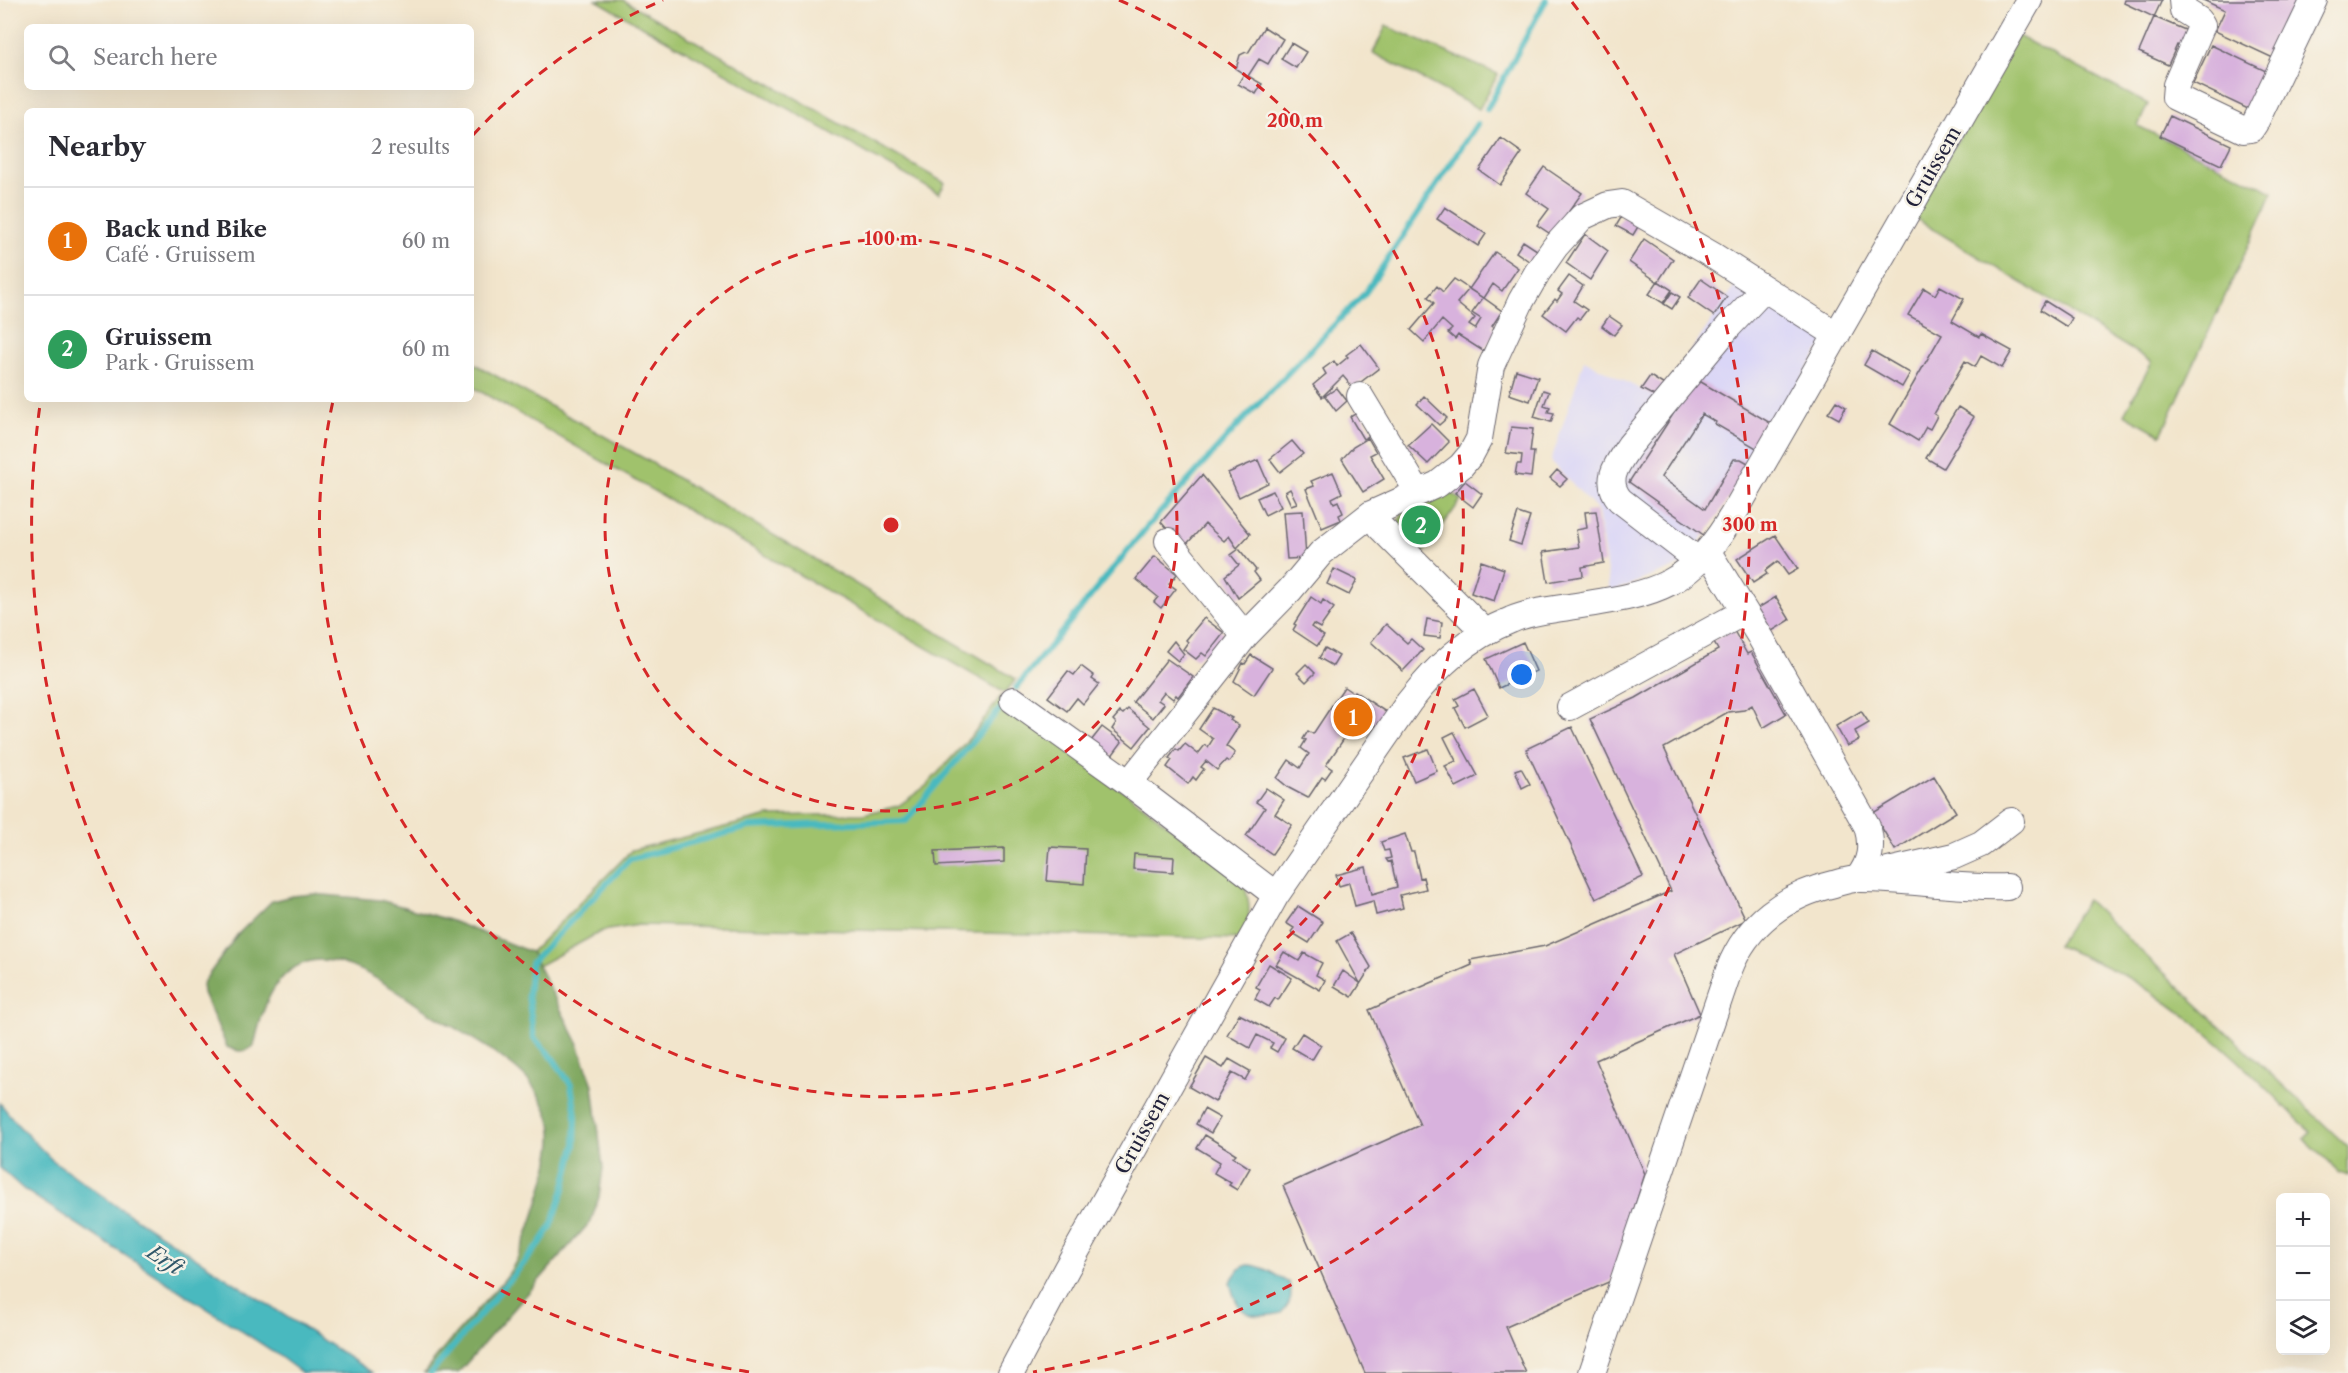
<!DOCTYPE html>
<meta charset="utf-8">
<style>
:root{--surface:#fff;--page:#f7f7f7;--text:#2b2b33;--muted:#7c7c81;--line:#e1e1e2;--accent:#ea580c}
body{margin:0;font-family:"Libre Caslon Text",serif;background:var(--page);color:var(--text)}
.controls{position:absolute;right:18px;bottom:18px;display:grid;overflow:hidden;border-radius:9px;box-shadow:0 6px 24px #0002}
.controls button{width:54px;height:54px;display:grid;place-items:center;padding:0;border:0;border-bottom:2px solid var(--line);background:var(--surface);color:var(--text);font:30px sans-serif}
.you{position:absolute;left:1522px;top:675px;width:21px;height:21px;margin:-15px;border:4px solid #fff;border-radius:50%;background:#1a73e8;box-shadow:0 0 0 9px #1a73e833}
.badge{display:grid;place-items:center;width:39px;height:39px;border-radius:50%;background:var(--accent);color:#fff;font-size:20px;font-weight:700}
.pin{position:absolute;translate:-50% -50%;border:3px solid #fff;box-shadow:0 2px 6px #0006}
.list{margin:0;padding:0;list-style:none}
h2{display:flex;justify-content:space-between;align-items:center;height:78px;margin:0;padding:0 24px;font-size:26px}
h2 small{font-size:20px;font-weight:400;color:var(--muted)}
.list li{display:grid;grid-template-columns:39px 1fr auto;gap:18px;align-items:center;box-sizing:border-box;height:108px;padding:0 24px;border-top:2px solid var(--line)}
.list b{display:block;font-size:22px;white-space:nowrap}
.list p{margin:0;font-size:20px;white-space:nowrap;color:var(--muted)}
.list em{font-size:20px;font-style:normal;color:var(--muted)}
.icon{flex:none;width:33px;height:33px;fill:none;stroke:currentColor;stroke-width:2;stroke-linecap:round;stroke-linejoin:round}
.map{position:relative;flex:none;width:2348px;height:1373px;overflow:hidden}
.search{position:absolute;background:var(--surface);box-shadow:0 6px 24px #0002;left:24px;top:24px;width:450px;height:66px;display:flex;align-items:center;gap:15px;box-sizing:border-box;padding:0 21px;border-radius:9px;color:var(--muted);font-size:22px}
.panel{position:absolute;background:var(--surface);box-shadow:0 6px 24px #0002;left:24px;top:108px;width:450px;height:294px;border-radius:9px}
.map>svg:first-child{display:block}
</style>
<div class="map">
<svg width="2348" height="1373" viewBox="0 0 2348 1373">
<rect width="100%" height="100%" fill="#f7f3e8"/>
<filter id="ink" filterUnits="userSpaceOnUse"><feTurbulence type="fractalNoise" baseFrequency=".0167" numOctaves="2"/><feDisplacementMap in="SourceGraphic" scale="12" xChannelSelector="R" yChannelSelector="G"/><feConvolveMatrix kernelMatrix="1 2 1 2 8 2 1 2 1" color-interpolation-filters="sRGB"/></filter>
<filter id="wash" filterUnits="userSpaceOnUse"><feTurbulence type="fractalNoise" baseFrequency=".008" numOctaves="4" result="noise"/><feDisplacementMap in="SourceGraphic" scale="24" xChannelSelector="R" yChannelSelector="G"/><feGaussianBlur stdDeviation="1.35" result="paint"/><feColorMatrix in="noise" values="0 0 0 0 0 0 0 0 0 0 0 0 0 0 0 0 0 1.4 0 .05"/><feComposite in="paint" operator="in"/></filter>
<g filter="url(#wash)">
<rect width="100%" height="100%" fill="#f2e5cc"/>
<path fill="#dad6f7" d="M 1738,281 L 1825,341 L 1686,563 L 1610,592 L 1598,511 L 1551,461 L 1584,360 L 1659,399 Z"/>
<path fill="#a0c26c" stroke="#617254" stroke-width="1.5" d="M 596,0 L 623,0 L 945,183 L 939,194 Z
M 1386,26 L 1498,74 L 1479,109 L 1373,53 Z
M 2018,36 L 2148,104 L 2138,126 L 2273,192 L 2161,435 L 2124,414 L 2152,362 L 1913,217 Z
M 471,362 L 647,460 L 1016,679 L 1005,693 L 471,386 Z
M 1451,493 L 1461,500 L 1422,555 L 1398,530 L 1399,520 L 1403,513 Z
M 1001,696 L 1243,883 C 1252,903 1250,920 1243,939 L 639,925 L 602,931 L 538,966 L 531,952 L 632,850 L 769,816 L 863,814 L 898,806 L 926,786 L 974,733 Z
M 2087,900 L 2348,1147 L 2348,1176 L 2340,1173 L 2304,1138 L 2310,1132 C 2256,1076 2200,1020 2132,980 C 2109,966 2081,956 2057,945 Z"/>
<path fill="#80a860" stroke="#51654e" stroke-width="1.5" d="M 313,894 L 380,900 L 449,920 L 531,952 L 576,1039 L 593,1085 L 603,1168 L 599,1197 L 591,1221 L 458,1373 L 424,1373 C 443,1348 465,1324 486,1300 C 493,1291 503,1283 509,1273 C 525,1250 555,1158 552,1131 C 551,1115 541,1098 532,1085 C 513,1059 454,1028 425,1010 C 395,990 344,951 307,962 C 271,973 261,1014 254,1046 C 244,1053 238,1052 227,1047 L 203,993 L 202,984 L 237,935 L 272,901 L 292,896 Z"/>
<path fill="#49b9bf" stroke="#366e7d" stroke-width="1.5" d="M 0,1103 L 17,1124 L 51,1159 L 118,1207 L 373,1373 L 302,1373 L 271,1350 L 23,1189 L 0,1168 Z
M 1247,1265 C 1263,1265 1275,1275 1289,1283 C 1293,1296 1291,1303 1281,1313 C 1250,1320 1237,1315 1230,1282 L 1239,1269 Z"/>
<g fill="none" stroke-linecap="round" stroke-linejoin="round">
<path stroke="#49b9bf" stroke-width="6" d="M 1487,109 L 1546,0
M 1016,688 L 1147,527 L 1240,423 L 1365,293 L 1477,124
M 431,1373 L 539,1245 L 551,1227 L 564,1189 L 575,1146 L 576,1115 L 571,1085 L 552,1057 L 534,1038 L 528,995 L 531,963 L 630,859 L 749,827 L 906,821 L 999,710"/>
</g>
<g id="blocks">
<path fill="#d8b2dd" d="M 2125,0 L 2162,0 L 2154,17 L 2190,32 L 2183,48 L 2177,45 L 2168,65 L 2139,52 L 2154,17 L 2124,3 Z
M 2203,0 L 2300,0 L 2273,58 L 2215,31 L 2225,10 Z
M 1264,27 L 1283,39 L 1268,64 L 1259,59 L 1248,76 L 1262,84 L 1256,94 L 1238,84 L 1244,74 L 1236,69 L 1240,55 L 1246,52 L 1248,53 Z
M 1291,43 L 1306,52 L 1296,68 L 1281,59 Z
M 2211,45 L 2266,71 L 2248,109 L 2193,83 Z
M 2170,116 L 2231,145 L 2221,165 L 2160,136 Z
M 1501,138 L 1522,153 L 1500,185 L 1479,170 Z
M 1544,167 L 1582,193 L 1552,235 L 1537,225 L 1549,209 L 1526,193 Z
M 1445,207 L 1486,234 L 1478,246 L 1437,219 Z
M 1622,216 L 1639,225 L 1633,235 L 1616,226 Z
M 1585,234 L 1608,251 L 1590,280 L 1566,263 Z
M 1644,239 L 1673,259 L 1658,282 L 1629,262 Z
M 1523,241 L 1540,252 L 1533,264 L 1516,252 Z
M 1495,252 L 1518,268 L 1502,291 L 1493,284 L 1484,298 L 1502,311 L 1492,326 L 1497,330 L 1483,351 L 1458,335 L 1455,339 L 1448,333 L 1452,329 L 1442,320 L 1424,342 L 1411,330 L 1434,303 L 1428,297 L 1437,286 L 1443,292 L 1454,279 L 1469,289 L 1457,303 L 1475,318 L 1469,325 L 1475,329 L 1481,319 L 1472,313 L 1483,298 L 1469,289 Z
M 1569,276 L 1583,286 L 1574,301 L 1587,310 L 1580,319 L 1577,317 L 1566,331 L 1543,314 L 1555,299 L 1557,301 L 1562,294 L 1558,291 Z
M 1701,279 L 1727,297 L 1714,316 L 1688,298 Z
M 1658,281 L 1672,290 L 1663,303 L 1649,294 Z
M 1940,286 L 1964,299 L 1952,321 L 1979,337 L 1981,334 L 2012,351 L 2002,368 L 1981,356 L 1975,367 L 1965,361 L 1934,414 L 1937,416 L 1930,429 L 1926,427 L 1918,441 L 1890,424 L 1942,334 L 1908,315 L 1924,288 L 1935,295 Z
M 1672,292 L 1680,297 L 1672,309 L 1664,304 Z
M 2045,301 L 2072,318 L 2067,327 L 2040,310 Z
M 1609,316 L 1622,325 L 1614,335 L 1602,326 Z
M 1361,344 L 1379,368 L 1353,388 L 1343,376 L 1322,397 L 1313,385 L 1326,374 L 1323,369 L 1334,361 L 1337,366 L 1348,357 L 1346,355 Z
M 1872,351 L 1910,373 L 1902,387 L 1864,365 Z
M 1516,370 L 1538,377 L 1530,401 L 1509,394 Z
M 1650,376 L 1666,386 L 1658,398 L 1641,389 Z
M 1696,379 L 1772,424 L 1758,449 L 1715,424 L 1716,422 L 1702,414 L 1661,477 L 1705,509 L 1734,459 L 1741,459 L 1750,464 L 1705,536 L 1629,482 Z
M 1337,388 L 1347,401 L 1336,411 L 1325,396 Z
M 1543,390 L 1549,392 L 1544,405 L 1550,407 L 1548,412 L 1554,413 L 1551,422 L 1534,417 Z
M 1424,396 L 1447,418 L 1439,425 L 1417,404 Z
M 1836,401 L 1846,407 L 1839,419 L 1828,413 Z
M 1958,407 L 1974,417 L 1943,468 L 1926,458 Z
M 1360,411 L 1373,434 L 1363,439 L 1350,417 Z
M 1431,424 L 1449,442 L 1428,464 L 1408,445 Z
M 1511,427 L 1533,429 L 1530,452 L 1534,452 L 1531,477 L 1515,475 L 1517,464 L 1521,464 L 1522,455 L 1506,453 Z
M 1368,438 L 1376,452 L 1370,455 L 1384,479 L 1363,492 L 1342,459 L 1353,447 Z
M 1292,441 L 1303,454 L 1280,472 L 1270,459 Z
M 1258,460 L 1268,483 L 1239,497 L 1228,473 Z
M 1557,470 L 1567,479 L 1560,486 L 1550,478 Z
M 1333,472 L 1342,493 L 1332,498 L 1334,503 L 1338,501 L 1343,513 L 1339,515 L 1341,520 L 1322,528 L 1306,489 L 1314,486 L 1311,481 Z
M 1202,475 L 1250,534 L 1237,548 L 1229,536 L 1224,541 L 1205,524 L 1183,548 L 1161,522 Z
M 1465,481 L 1482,494 L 1473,507 L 1455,493 Z
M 1290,489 L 1297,503 L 1291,505 L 1285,492 Z
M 1273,491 L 1281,507 L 1265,515 L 1257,498 Z
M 1303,511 L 1306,558 L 1287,559 L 1283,512 Z
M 1596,511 L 1604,563 L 1582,567 L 1583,576 L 1548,582 L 1543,552 L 1579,547 L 1576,530 L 1587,528 L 1585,512 Z
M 1518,513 L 1530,517 L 1521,545 L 1509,541 Z
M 1775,535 L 1798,569 L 1788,575 L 1778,561 L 1765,571 L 1767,574 L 1753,583 L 1737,559 Z
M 1239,549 L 1256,570 L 1254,572 L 1260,580 L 1238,598 L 1225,576 L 1239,565 L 1231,555 Z
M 1155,556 L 1177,574 L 1169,584 L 1176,589 L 1161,608 L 1154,602 L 1158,597 L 1136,579 Z
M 1481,561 L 1504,569 L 1494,601 L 1471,593 Z
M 1334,569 L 1357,580 L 1349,595 L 1327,584 Z
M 1311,597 L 1321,604 L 1323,600 L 1334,608 L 1320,628 L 1313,624 L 1311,627 L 1324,636 L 1317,646 L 1293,630 L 1296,625 L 1294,624 Z
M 1776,597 L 1790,620 L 1772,631 L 1758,608 Z
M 1204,618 L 1224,633 L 1206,656 L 1202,653 L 1196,659 L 1183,649 L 1188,642 L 1186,640 Z
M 1427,619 L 1442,622 L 1440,638 L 1424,636 Z
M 1386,624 L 1407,643 L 1411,639 L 1423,650 L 1403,671 L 1371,642 Z
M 1733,629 L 1747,654 L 1751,652 L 1786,714 L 1763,728 L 1752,705 L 1744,710 L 1728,712 L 1664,748 L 1746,920 L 1674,954 L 1700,1014 L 1596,1060 L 1645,1174 L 1611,1281 L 1506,1327 L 1526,1373 L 1365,1373 L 1283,1186 L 1420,1125 L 1369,1010 L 1472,965 L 1470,960 L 1545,946 L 1671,891 L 1590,719 L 1636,698 L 1718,650 L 1713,641 Z
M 1174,641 L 1184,654 L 1178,661 L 1166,651 Z
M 1523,642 L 1536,671 L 1499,688 L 1486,659 Z
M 1325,648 L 1339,656 L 1333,666 L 1319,658 Z
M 1251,655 L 1272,668 L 1254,695 L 1234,681 L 1243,663 L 1245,664 Z
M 1167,659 L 1193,677 L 1178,697 L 1176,695 L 1173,699 L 1164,692 L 1158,700 L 1164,704 L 1153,718 L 1133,702 Z
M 1306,664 L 1315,673 L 1306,682 L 1297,673 Z
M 1081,666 L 1094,676 L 1092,679 L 1099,684 L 1083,704 L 1077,698 L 1067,711 L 1048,697 L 1068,671 L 1074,675 Z
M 1344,687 L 1353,693 L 1354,691 L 1389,714 L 1379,728 L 1360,715 L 1326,765 L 1332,769 L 1325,779 L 1322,777 L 1308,798 L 1289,788 L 1277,778 L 1289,760 L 1300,768 L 1309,754 L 1301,748 L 1306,740 L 1303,739 L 1308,731 L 1313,734 Z
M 1474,689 L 1488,715 L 1465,727 L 1455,708 L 1459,706 L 1455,699 Z
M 1213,708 L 1232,718 L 1230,720 L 1239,726 L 1226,746 L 1235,753 L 1229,762 L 1226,760 L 1217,770 L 1206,761 L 1201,767 L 1204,769 L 1196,780 L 1193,777 L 1188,784 L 1167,767 L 1172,760 L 1169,758 L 1176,749 L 1179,751 L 1185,744 L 1198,754 L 1205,745 L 1208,747 L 1213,739 L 1199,729 Z
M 1128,709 L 1150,727 L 1134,747 L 1112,729 L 1116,723 L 1113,720 L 1120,712 L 1123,714 Z
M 1861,711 L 1869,723 L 1855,731 L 1859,740 L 1847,746 L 1836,726 Z
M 1102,727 L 1122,742 L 1111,757 L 1091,741 Z
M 1572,727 L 1643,877 L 1596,899 L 1526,749 Z
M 1454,732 L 1478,776 L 1456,787 L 1445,766 L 1456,761 L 1444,737 Z
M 1428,749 L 1437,771 L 1414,781 L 1404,758 Z
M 1521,768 L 1530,784 L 1522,788 L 1515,770 Z
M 1934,776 L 1956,812 L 1895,850 L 1873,813 Z
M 1266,788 L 1284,800 L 1275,814 L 1292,825 L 1272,854 L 1246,836 L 1265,808 L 1256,802 Z
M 1405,834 L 1411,852 L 1414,852 L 1420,878 L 1423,877 L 1426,889 L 1400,895 L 1403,908 L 1376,915 L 1373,901 L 1355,906 L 1349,883 L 1339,886 L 1336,875 L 1366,867 L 1372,894 L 1397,887 L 1391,861 L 1388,862 L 1386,859 L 1391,858 L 1389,850 L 1384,851 L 1381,842 Z
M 1050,847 L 1086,849 L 1084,884 L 1047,881 Z
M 1004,848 L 1004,862 L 936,866 L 935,851 Z
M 1134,854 L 1174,857 L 1173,872 L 1133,869 Z
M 1298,906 L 1323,922 L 1309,943 L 1291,932 L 1294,928 L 1286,923 Z
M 1351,933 L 1371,967 L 1352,997 L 1334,986 L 1343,971 L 1360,983 L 1337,941 Z
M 1284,952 L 1299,961 L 1304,953 L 1322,963 L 1316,975 L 1325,980 L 1320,990 L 1276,965 Z
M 1269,964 L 1292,978 L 1278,1000 L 1275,998 L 1269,1007 L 1255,999 L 1260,989 L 1256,987 Z
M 1239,1014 L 1285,1038 L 1277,1052 L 1270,1048 L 1273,1043 L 1257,1035 L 1250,1048 L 1227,1035 Z
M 1302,1033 L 1321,1045 L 1312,1060 L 1292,1048 Z
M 1206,1058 L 1223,1068 L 1229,1059 L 1250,1071 L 1245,1080 L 1232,1073 L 1215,1102 L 1189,1087 Z
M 1204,1109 L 1220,1118 L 1211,1133 L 1196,1124 Z
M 1205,1135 L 1236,1154 L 1233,1157 L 1250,1168 L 1237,1190 L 1229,1185 L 1231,1183 L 1214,1173 L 1220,1162 L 1197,1148 Z"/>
</g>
</g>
<g filter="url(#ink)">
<use href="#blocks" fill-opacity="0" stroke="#6b666e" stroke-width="1.5"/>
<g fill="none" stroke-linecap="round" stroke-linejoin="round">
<defs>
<path id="minor" d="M 2182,0 L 2183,10 L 2199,20 L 2202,25 L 2176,85 L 2175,97 L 2244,130 L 2251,129 L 2255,123 L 2314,0
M 1360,396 L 1418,492
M 1371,514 L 1380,527 L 1485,632
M 1168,541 L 1245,636
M 1708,552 L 1761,638 L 1867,826 C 1873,846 1871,862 1858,878 L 1954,856 L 1981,844 L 2011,821
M 1699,561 L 1620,500 C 1603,480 1618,463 1630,445 L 1729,326 L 1764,289
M 1013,700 L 1129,783 L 1276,895
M 1570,707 L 1744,612
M 1129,783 L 1245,636 L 1290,590 L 1321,553 L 1371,514 L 1438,484 L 1461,466 L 1471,454 L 1479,439 L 1491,366 L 1521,301 L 1537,273 L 1555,247 L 1582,217 L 1608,205 L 1622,203 L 1712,255 L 1837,335
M 1011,1373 L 1067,1268 L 1276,895 L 1409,702 C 1437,666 1468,637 1511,620 C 1529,612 1550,610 1569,607 C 1658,593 1689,590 1737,508 L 2029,0
M 1592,1373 L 1729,970 C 1747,923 1786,895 1834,884 C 1842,882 1852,878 1861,879 C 1909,879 1958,889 2007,887"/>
</defs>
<use href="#minor" stroke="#6b666e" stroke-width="28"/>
<use href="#minor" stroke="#fff" stroke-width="26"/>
</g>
</g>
<g fill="none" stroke="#d62828" stroke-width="3" stroke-dasharray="10 8">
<circle cx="891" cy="525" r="286"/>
<path d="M473 135A572 572 0 0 1 663 0M1119 0A572 572 0 1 1 333 401"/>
<path d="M749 1372A859 859 0 0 1 40 405M1572 2A859 859 0 0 1 1033 1372"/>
</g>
<g text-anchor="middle" stroke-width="5" stroke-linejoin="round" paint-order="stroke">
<g font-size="20" fill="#22223b" stroke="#f7f3e8">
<text transform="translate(1933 167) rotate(-60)" y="7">Gruissem</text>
<text transform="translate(1142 1133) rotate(-61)" y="7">Gruissem</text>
</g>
<g font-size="21" font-style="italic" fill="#305769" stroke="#f7f3e8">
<text transform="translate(165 1260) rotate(33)" y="7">Erft</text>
</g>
</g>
<circle cx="891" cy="525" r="9" fill="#d62828" stroke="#f7f3e8" stroke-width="3"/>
<g font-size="18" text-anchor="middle" font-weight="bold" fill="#d62828" stroke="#f7f3e8" stroke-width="5" stroke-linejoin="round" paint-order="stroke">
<text x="1295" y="127">200 m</text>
<text x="891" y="245">100 m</text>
<text x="1750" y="531">300 m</text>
</g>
</svg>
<div class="controls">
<button>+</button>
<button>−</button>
<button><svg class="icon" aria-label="layers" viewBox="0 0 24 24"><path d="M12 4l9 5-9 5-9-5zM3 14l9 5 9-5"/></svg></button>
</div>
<div class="you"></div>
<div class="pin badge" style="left:1353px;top:717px;background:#e8710a">1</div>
<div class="pin badge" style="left:1421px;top:525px;background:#2e9e5b">2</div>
<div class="search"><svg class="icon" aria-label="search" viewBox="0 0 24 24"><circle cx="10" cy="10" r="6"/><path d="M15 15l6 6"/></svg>Search here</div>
<section class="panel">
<h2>Nearby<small>2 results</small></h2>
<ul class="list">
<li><span class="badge" style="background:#e8710a">1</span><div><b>Back und Bike</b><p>Café · Gruissem</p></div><em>60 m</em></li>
<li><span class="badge" style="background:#2e9e5b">2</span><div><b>Gruissem</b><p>Park · Gruissem</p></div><em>60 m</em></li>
</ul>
</section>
</div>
